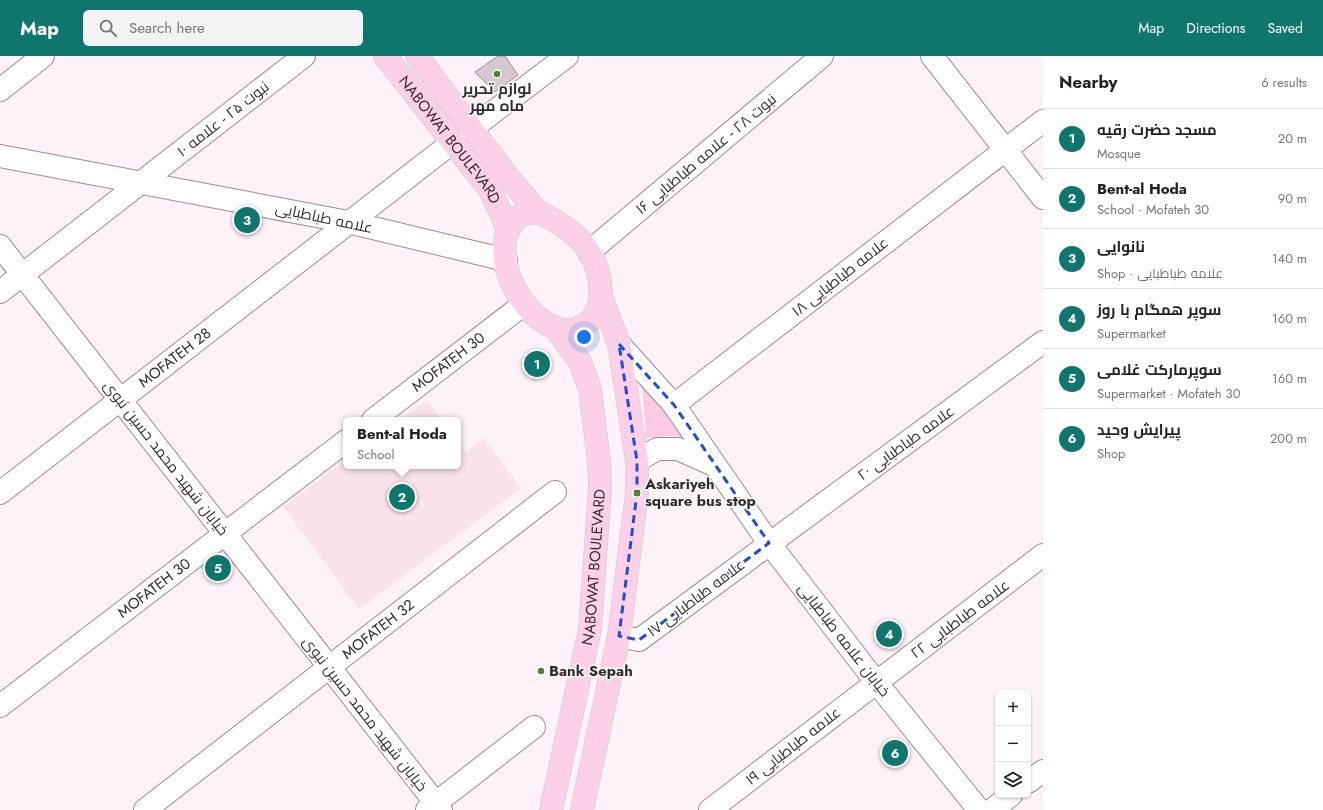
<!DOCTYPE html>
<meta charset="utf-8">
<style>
:root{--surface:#fff;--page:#f2f2f2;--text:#202124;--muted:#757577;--line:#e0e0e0;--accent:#0f766e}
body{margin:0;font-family:Jost,Cairo,sans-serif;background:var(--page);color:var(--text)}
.controls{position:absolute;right:12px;bottom:12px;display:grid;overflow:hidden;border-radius:6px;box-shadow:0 1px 3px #0004}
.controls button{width:36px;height:36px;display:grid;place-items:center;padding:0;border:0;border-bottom:1px solid var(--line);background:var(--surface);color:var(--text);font:20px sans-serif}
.you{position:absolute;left:584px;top:281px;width:14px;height:14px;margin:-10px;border:3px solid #fff;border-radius:50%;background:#1a73e8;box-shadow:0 0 0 6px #1a73e833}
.badge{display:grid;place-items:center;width:26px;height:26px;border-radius:50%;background:var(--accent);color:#fff;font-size:13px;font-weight:700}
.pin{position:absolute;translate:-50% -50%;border:2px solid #fff;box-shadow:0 1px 4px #0006}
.popup{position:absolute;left:343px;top:361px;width:118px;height:52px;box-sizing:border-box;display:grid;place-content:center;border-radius:6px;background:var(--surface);filter:drop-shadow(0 1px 3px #0005);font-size:13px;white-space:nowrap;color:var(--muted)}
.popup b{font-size:15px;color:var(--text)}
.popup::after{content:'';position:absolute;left:50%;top:100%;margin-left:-8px;border:8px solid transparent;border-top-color:var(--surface)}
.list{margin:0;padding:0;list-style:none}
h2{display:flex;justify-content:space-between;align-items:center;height:52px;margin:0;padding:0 16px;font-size:17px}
h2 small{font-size:13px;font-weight:400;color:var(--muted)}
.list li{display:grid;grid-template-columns:26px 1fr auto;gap:12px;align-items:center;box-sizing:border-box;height:60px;padding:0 16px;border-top:1px solid var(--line)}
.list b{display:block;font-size:15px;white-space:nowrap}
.list p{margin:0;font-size:13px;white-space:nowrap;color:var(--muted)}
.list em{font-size:13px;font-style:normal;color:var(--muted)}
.icon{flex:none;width:22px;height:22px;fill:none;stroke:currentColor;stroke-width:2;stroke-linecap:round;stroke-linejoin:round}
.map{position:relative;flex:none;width:1043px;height:754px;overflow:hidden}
header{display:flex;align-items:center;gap:24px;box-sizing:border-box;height:56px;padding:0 20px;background:var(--accent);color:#fff}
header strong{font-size:19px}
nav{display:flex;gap:22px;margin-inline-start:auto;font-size:14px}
.search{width:280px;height:36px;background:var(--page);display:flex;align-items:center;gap:10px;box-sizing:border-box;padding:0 14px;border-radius:6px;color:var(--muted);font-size:15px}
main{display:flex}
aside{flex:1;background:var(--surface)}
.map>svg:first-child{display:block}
</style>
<header>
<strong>Map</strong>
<div class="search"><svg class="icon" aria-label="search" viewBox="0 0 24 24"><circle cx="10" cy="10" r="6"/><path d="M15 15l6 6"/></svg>Search here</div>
<nav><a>Map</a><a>Directions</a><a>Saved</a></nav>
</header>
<main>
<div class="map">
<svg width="1043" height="754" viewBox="0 0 1043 754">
<rect width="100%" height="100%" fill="#fef1f7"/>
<path fill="#fae2ed" d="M 427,344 L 442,364 L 400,364 Z
M 484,382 L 521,432 L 359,553 L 283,451 L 346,404 L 346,410 L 458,410 L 458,385 L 466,396 Z"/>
<path fill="#fccbe3" d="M 641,317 L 695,384 L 671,380 L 646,382 Z"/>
<path fill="#d7c7ce" stroke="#9d8d95" d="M 498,0 L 505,0 L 518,19 L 495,36 L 475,16 Z"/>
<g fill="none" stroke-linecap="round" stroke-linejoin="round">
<defs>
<g id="minor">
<path d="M 932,0 L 1043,142"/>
<path d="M 0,34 L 43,0"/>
<path d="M 471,73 L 567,0"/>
<path d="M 0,100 L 348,166 L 506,204"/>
<path d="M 0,190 L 441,754"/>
<path d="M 589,196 L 822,0"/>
<path d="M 0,236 L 304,0"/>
<path d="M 619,288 L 674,349 L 769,487 L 876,626 L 979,754"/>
<path d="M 674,349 L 1043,65"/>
<path id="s1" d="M 373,364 L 524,248"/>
<path d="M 637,405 L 657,393 L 678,393 L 714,409"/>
<path id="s2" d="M 0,437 L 453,86"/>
<path d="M 619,580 L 639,584 L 1043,286"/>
<path id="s3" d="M 0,650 L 346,385"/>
<path d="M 1028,726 L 1043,715"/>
<path id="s4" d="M 145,754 L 555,436"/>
<path d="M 427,754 L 534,671"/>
<path d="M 710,754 L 1043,499"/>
<path d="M 992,754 L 1011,739"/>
</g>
<g id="major">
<path id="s5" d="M 385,0 L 490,134 L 508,173"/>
<path d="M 417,0 L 508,121 L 538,156"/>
<path d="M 538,156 C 557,165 579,178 590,197 C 602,218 609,257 582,270 C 579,271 575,274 571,274 C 526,277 481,193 518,161 C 522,157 532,157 538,156 Z"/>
<path id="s6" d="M 551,754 L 590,573 L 600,432 L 599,406 L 590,333 L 580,306 L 557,274"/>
<path d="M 582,754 L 619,580 L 637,437 L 637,405 L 619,288 L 600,238"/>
</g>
</defs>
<use href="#minor" stroke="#9c8c94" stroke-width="24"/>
<use href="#major" stroke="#d6d5d5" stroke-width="24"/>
<use href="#minor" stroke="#fff" stroke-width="22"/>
<use href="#major" stroke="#fed0e8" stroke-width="22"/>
</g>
<path fill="none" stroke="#1d4ed8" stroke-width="3" stroke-dasharray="8 5" stroke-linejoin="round" d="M 619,288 L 674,349 L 769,487 L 639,584 L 619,580 L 637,437 L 637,405 Z"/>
<g fill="#498828" stroke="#fff" stroke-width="1.5">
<circle cx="497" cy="18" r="4"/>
<rect x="633" y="433" width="8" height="8" rx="2"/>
<circle cx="541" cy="615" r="4"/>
</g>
<g text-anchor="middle" stroke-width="3" stroke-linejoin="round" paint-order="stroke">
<g font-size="15" font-weight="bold" fill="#322b2e" stroke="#fff" text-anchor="start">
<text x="497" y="38" text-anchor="middle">لوازم تحریر<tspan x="497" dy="17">ماه مهر</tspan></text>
<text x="645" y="433">Askariyeh<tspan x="645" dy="17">square bus stop</tspan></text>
<text x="549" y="620">Bank Sepah</text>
</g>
<g font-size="15" fill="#322b2e" stroke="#fff">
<text transform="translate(223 63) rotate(-38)" y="5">نبوت ۲۵ - علامه ۱۰</text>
<text dy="5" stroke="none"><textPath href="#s5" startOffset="106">NABOWAT BOULEVARD</textPath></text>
<text transform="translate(706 98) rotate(-40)" y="5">نبوت ۲۸ - علامه طباطبایی ۱۶</text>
<text transform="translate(324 162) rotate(12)" y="5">علامه طباطبایی</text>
<text transform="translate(840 221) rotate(-38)" y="5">علامه طباطبایی ۱۸</text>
<text dy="5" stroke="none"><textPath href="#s2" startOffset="221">MOFATEH 28</textPath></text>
<text dy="5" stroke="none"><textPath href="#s1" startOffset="95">MOFATEH 30</textPath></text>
<text transform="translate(906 387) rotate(-36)" y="5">علامه طباطبایی ۲۰</text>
<text transform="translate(166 402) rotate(52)" y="5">خیابان شهید محمد حسین نبوی</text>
<text dy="5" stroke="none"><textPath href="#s6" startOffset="247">NABOWAT BOULEVARD</textPath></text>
<text dy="5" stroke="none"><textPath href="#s3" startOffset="194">MOFATEH 30</textPath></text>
<text transform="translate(696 542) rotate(-37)" y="5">علامه طباطبایی ۱۷</text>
<text transform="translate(960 563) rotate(-37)" y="5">علامه طباطبایی ۲۲</text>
<text dy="5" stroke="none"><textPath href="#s4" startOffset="295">MOFATEH 32</textPath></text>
<text transform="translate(844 584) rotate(52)" y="5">خیابان علامه طباطبایی</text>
<text transform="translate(365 658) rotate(52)" y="5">خیابان شهید محمد حسین نبوی</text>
<text transform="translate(793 690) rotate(-38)" y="5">علامه طباطبایی ۱۹</text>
</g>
</g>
</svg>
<div class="controls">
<button>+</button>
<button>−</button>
<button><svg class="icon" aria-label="layers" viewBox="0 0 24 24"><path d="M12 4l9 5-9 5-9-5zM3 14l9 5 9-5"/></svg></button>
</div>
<div class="you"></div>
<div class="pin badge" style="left:537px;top:308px">1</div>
<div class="pin badge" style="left:402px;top:441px">2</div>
<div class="popup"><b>Bent-al Hoda</b>School</div>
<div class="pin badge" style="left:247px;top:164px">3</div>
<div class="pin badge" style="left:889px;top:578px">4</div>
<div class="pin badge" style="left:218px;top:512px">5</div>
<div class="pin badge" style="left:895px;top:697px">6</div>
</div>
<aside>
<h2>Nearby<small>6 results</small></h2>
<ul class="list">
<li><span class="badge">1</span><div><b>مسجد حضرت رقیه</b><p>Mosque</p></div><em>20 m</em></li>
<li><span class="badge">2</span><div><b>Bent-al Hoda</b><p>School · Mofateh 30</p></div><em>90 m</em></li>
<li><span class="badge">3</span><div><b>نانوایی</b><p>Shop · علامه طباطبایی</p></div><em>140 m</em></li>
<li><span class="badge">4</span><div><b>سوپر همگام با روز</b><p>Supermarket</p></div><em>160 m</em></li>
<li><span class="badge">5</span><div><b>سوپرمارکت غلامی</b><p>Supermarket · Mofateh 30</p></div><em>160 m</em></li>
<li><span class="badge">6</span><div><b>پیرایش وحید</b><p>Shop</p></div><em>200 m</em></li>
</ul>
</aside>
</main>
